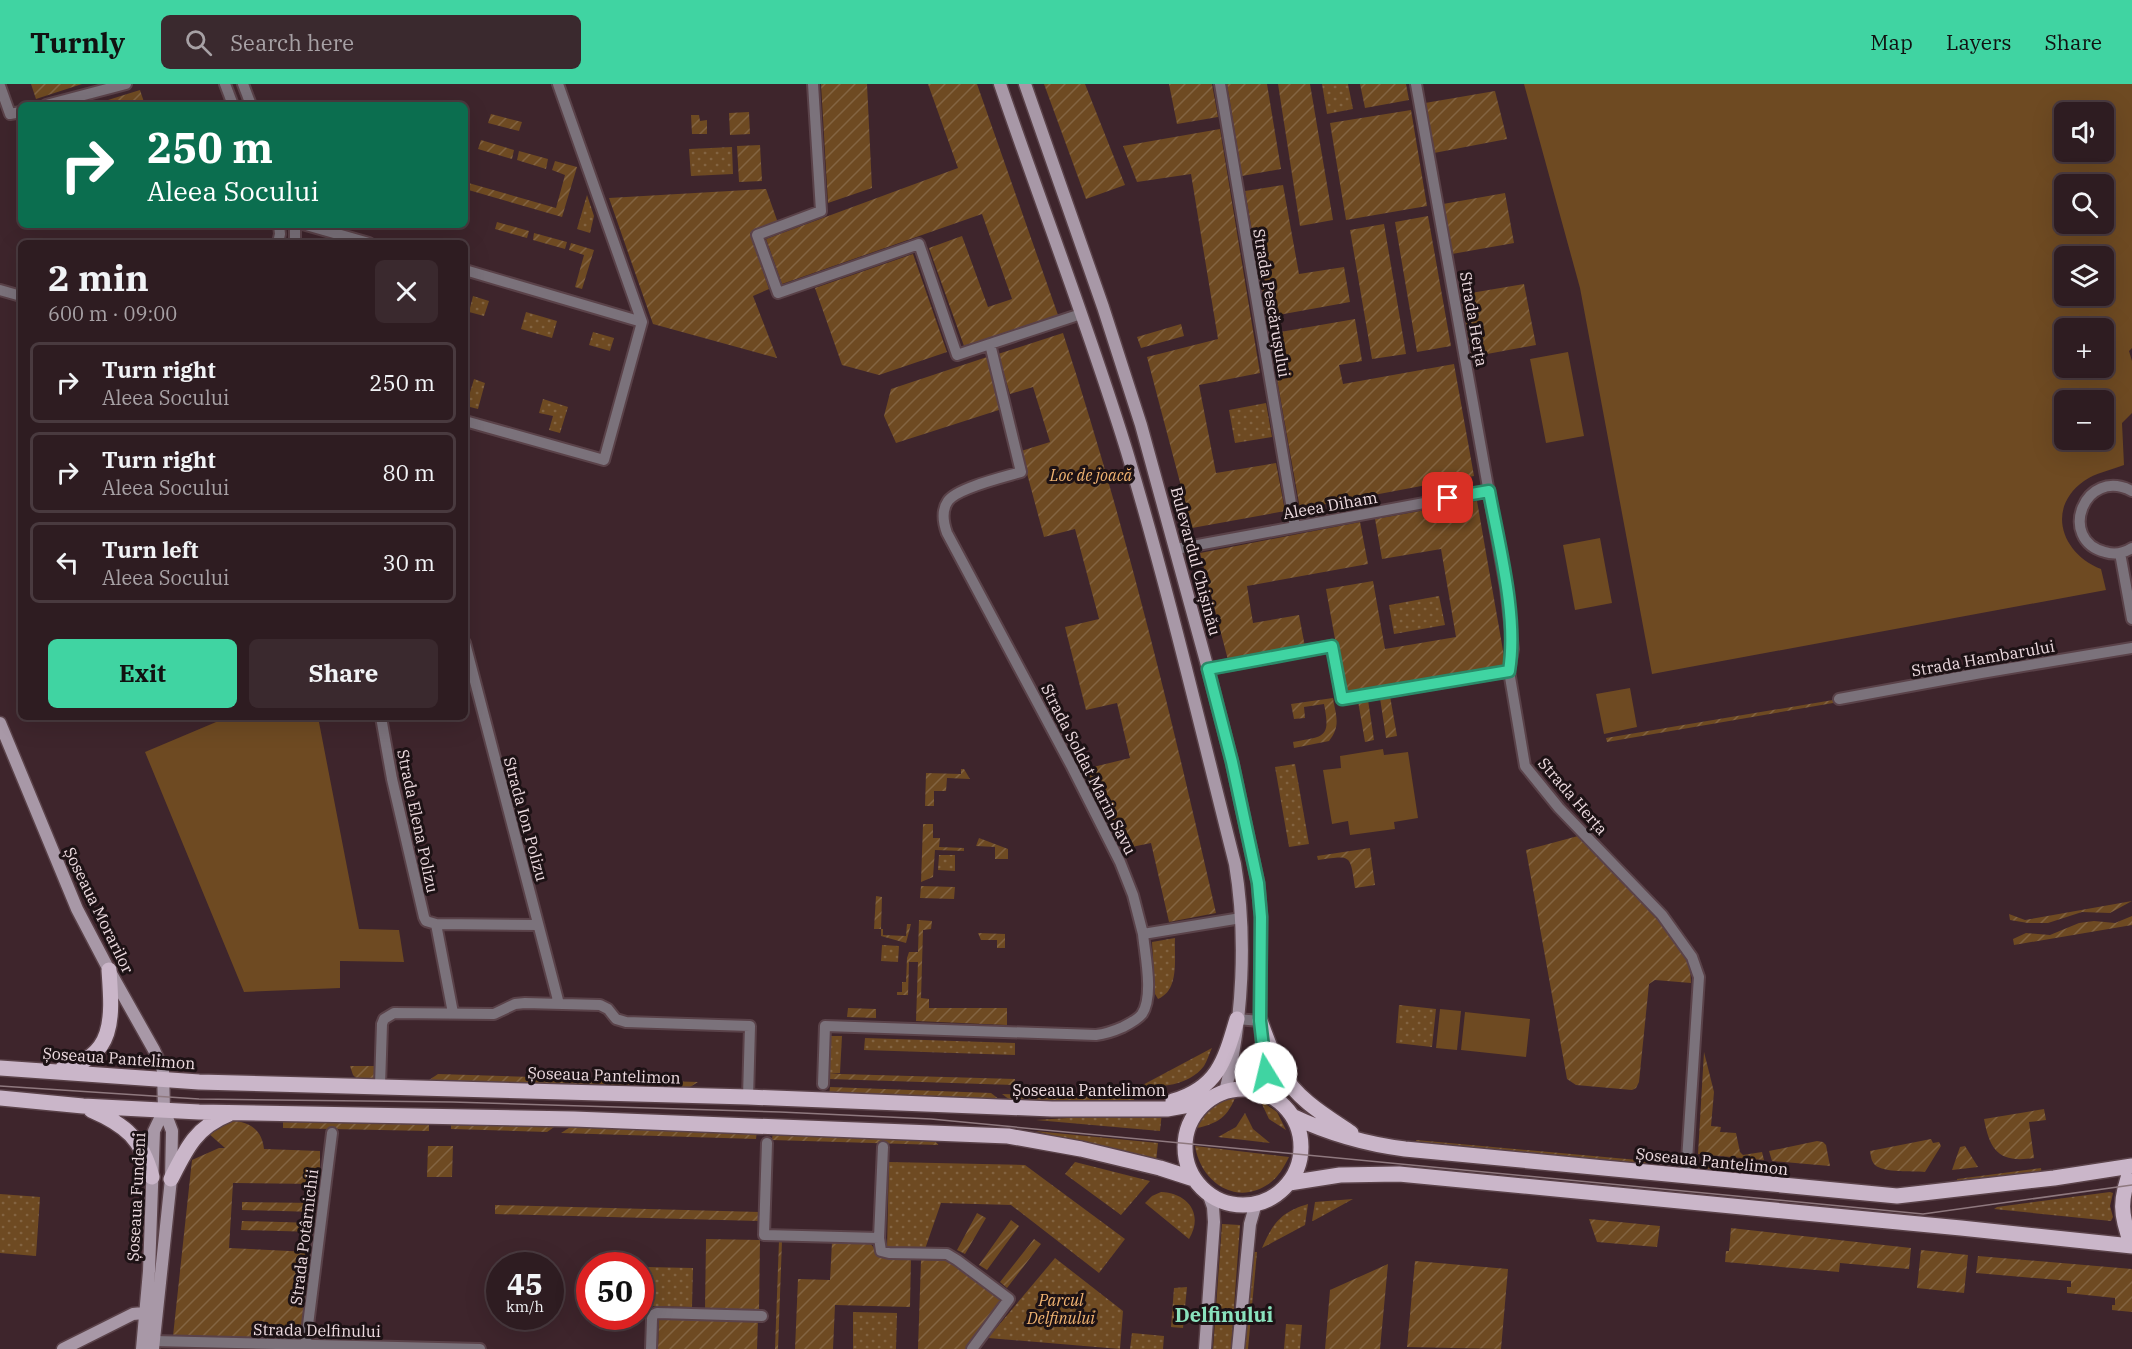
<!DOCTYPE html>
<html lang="en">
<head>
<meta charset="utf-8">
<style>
	body { margin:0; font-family:"IBM Plex Serif",serif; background:#3a292e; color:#f1f3f6; height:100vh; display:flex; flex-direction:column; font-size:22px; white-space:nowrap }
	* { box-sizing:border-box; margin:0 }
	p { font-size:20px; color:#a7a1a5 }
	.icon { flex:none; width:33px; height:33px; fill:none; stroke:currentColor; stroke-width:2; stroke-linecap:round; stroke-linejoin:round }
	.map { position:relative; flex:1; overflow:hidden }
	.panel { position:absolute; left:18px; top:156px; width:450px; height:480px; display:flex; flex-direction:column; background:#2e1c21; border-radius:9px; box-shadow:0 6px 24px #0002,0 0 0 2px #493a3f }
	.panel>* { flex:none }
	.guide { position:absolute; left:18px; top:18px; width:450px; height:126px; border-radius:9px; box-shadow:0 6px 24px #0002,0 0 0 2px #493a3f; background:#0b6e4f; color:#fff; overflow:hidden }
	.fabs { position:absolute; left:2054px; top:18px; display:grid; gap:12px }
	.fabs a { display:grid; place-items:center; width:60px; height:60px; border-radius:9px; background:#2e1c21; box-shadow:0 6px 24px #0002,0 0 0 2px #493a3f; font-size:30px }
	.speed { position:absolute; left:486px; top:1168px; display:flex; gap:12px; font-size:30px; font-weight:700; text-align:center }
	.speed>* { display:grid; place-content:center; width:78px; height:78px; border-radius:50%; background:#2e1c21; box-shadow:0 6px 24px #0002,0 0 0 2px #493a3f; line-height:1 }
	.speed small { font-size:15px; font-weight:400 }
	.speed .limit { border:9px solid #d22; background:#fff; color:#111 }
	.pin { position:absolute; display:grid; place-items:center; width:51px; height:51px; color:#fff; margin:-26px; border-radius:12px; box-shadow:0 3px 9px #0006 }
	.me { position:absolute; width:66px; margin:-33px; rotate:351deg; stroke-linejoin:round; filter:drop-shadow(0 0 4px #0008) }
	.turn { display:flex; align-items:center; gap:21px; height:126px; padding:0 30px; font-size:27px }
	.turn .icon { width:78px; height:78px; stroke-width:2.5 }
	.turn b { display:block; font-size:42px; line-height:51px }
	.round { display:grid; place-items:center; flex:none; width:63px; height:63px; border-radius:9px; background:#3a292e }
	.head { display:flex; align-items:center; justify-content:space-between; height:102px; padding:0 30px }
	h1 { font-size:36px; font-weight:700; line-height:45px }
	.button { display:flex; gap:12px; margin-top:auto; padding:12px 30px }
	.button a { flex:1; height:69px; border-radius:9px; background:#40d4a2; color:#111; font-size:24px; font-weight:700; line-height:69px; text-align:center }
	.button a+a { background:#3a292e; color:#f1f3f6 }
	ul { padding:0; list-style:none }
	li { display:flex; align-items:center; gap:18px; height:81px; margin:0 12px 9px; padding:0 18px; border:3px solid #493a3f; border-radius:9px }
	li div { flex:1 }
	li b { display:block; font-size:22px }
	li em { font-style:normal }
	header { display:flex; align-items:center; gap:36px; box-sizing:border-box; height:84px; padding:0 30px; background:#40d4a2; color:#111 }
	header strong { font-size:28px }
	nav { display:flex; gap:33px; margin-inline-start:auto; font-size:21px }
	.search { width:420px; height:54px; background:#3a292e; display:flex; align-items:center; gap:15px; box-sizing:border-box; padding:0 21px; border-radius:9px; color:#a7a1a5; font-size:22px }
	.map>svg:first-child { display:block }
</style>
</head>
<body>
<header>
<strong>Turnly</strong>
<div class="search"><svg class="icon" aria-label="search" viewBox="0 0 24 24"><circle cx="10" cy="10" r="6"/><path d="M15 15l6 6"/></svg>Search here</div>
<nav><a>Map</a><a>Layers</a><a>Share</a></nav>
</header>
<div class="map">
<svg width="2132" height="1265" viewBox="0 0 2132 1265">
	<defs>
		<pattern id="grass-dots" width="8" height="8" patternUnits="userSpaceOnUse" patternTransform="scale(1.5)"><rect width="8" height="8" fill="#6e4a22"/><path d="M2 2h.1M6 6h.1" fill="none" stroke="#836442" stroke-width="1.8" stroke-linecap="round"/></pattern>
		<pattern id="garden-furrows" width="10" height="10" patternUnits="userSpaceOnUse" patternTransform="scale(1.5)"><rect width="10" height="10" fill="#6e4a22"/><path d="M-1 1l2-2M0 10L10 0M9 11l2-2" fill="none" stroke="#836442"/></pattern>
	</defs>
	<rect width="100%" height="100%" fill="#3e252c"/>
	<path fill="url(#grass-dots)" d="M1322,0H1348L1353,25L1327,30Z
		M732,63L733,90L691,92L689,65Z
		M587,111L594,132L590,149L577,145Z
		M473,212L489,217L484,232L469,228Z
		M526,228L557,237L552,254L521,245Z
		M593,248L614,254L610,267L589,261Z
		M474,295L485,299L478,325L466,322Z
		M543,315L568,323L560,349L549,346L553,332L539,329Z
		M1266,319L1272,353L1235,359L1229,326Z
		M1439,512L1445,541L1394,550L1389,521Z
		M1295,680L1309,760L1289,763L1275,683Z
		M939,771H955V787L938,786Z
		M1175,854C1174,874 1180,906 1158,915L1155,910L1152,858Z
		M882,861L899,862L898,878L881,877Z
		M1399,921L1436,925L1432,963L1396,959Z
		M830,952H842L840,989H829Z
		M865,954L1015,959V971L864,966Z
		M1212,964C1209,970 1207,977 1204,982C1189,1002 1160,1003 1137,1004Z
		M1235,1014C1226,1036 1215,1040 1193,1045C1203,1027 1214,1017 1235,1014Z
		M1260,1016L1277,1028L1286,1046L1269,1035Z
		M1162,1028L1160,1047L1036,1036Z
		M1245,1029L1253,1045L1270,1059L1218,1053L1236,1043Z
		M1035,1047L1158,1059L1156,1078Z
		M1195,1062L1289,1073C1284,1083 1279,1092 1270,1099C1237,1123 1201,1099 1195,1062Z
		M889,1078L1025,1081L1125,1155L1099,1189L1011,1121L941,1119L925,1165L887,1164Z
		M1075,1078L1150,1097L1121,1131L1065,1090Z
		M1161,1108C1188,1109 1204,1130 1189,1155L1145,1119L1152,1112Z
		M2110,1108L2113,1109L2110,1122L2113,1133L2111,1137L1994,1125L1997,1123Z
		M0,1110L40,1113L36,1172L0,1169Z
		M1353,1115L1313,1137H1312L1315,1118Z
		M1308,1120L1305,1141L1262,1164C1273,1139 1281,1128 1308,1120Z
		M1222,1140L1240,1141L1231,1265H1213Z
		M1254,1168H1257L1248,1265H1245Z
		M1055,1174L1123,1227L1120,1265L988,1254Z
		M647,1183L693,1184L692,1223L646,1222Z
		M1187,1203L1183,1244L1171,1243L1174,1204Z
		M853,1228L897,1229L896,1265H853Z
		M1286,1240L1302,1241L1300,1265H1284Z
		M1132,1249L1164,1252L1163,1265H1130Z"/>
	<path fill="url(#garden-furrows)" d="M31,0H82L36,15Z
		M821,0H867L872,104L828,119Z
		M928,0H977L1058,231L964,262L929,164L962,152L988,223L1012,215L982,130L782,200L766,155L958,84Z
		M1044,0H1085L1125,101L1086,115Z
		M1169,0H1212L1218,33L1177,40Z
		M1227,0H1267L1281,85L1242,92Z
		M1278,0H1310L1333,136L1300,142Z
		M1360,0H1406L1409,16L1365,24Z
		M140,6L145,21H92Z
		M1495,7L1507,55L1434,69L1425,19Z
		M1411,26L1427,122L1346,136L1330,39Z
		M749,28L750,50L730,51L729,29Z
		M491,30L522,38L519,47L488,39Z
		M691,31H699L700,37L707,36V50H692Z
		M1220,45L1260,289L1199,301L1216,389L1276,379L1285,427L1192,444L1147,273L1218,255L1191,90L1137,98L1123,62Z
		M481,56L514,66L512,75L478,65Z
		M760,61L762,97L739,98L737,62Z
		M519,67L548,75L546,85L517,76Z
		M555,77L577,83L562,133L465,105V98L556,124L565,91L552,86Z
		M1283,101L1299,190L1344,183L1350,218L1267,233L1245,107Z
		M766,105L778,139L750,149L769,205L753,212L777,274L653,240L609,114Z
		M1505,109L1514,159L1452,170L1443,120Z
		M1428,132L1451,262L1417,268L1395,138Z
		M497,138L529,147L527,154L495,145Z
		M1384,140L1406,270L1372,275L1350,146Z
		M534,149L567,158L565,165L533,156Z
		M571,159L594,166L582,205L575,203L584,171L569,166Z
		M913,170L947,268L879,291L842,281L815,204Z
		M1524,200L1536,261L1471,273L1459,211Z
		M1355,235L1362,277L1339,281L1343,300L1454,280L1474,392L1300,425L1269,250Z
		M1181,240L1184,252L1141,264L1137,253Z
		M1063,249C1125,439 1172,634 1216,829L1169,838L1151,759L1122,765L1081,686L1130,674L1117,619L1086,626L1065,543L1099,535L1075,445L1044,453L1021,367L1050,358L1033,303L1010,310L998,270Z
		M990,272L1002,325L896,359L884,332L891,305Z
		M1477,417L1505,578L1501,584L1345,611L1326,505L1373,497L1385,565L1456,553L1441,465L1382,475L1375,435Z
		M1360,438L1368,480L1247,502L1253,539L1299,531L1305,563L1228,576L1200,469Z
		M1390,612L1397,652L1386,654L1380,614Z
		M1333,614C1336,632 1341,642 1329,657L1294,664L1293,658C1324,652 1331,655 1324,620L1304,623L1305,634L1294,635L1291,620Z
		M1368,616L1374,656L1365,658L1358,617Z
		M1833,616V619L1607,658L1606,654Z
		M961,685H964L970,695L947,694L946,707H934V722H925L926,689L961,690Z
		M923,740H933V754H940L939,763L964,764V767L935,766L933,793L921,798Z
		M1578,752L1675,854L1690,881L1691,899L1655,896L1649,900L1639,998L1636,1004L1632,1006L1576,1001L1567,995L1526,766Z
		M979,754L1008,765V775H995V763L976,762Z
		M1370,764L1375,801L1355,804C1350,770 1352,771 1318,776L1317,772Z
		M921,802L955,803L954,815L920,814Z
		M876,812L882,813L881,845H883V851L906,852L907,840H911L906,859L881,852V845H874Z
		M2132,817L2110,829L2082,828L2048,839H2028L2010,836L2009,830L2025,836Z
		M2132,832V841L2014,861L2013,855L2026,849L2050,851L2079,839L2094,837L2115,839Z
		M919,836L932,837L931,845L923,846L921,914L929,915V924H1007V941L916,937L918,878H909L908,911H897V908H902V898H906L907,874L909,868H918Z
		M978,849L1005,850V864H997V856H981Z
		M848,924L876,925V934L847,933Z
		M1704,968L1714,1008L1711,1042L1721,1043L1720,1048L1736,1049L1740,1068L1743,1071L1762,1068L1764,1076L1698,1070Z
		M350,982H378L377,999L359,997L353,991Z
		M829,989L841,990L1015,995L1014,1001L829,995Z
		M438,990L698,998L682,1008L423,1000Z
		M830,1003L991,1009L1004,1019L829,1012Z
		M1002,1010L1134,1014V1023L1014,1019Z
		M2044,1025L2046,1036L2029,1038L2034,1074C2000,1079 1990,1068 1984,1035Z
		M283,1032L429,1035V1047L283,1044Z
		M232,1036C251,1039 262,1046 264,1065L320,1067V1100L233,1099L229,1164L310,1168L301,1254L173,1252L192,1076L219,1064H225L208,1049L212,1044Z
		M451,1036L560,1039L547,1048L451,1045Z
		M575,1040L757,1046L756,1055L561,1049Z
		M773,1046L929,1052L939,1061L772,1056Z
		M1931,1055L1933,1059L1939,1058L1941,1062L1925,1088C1913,1087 1884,1089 1875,1081C1871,1077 1871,1072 1870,1067Z
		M1416,1056L1649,1077V1086L1415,1064Z
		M1817,1057L1823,1058L1826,1061L1830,1082L1772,1077L1769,1067Z
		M428,1062H453L452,1093H427Z
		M1965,1062L1978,1083L1952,1086L1960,1063Z
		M1692,1080L1781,1089L1780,1098L1691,1089Z
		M2041,1084L2042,1092L1958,1103L1957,1095Z
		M242,1118L316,1119V1128L242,1126Z
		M495,1121L760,1128L759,1137L495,1130Z
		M977,1129L986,1134L965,1170L957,1166Z
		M1589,1135L1660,1142L1657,1163L1597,1158Z
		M1011,1136L1019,1142L987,1186L979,1181Z
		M242,1137L316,1139V1148L241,1146Z
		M1731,1144L1911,1164L1909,1185L1840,1179L1839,1188L1725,1178L1726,1167H1729Z
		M706,1155L760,1156L759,1227L705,1226Z
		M1034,1155L1041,1160L1007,1204L1000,1198Z
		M779,1157H782L778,1265H775Z
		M832,1158L870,1159L881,1173L911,1174L910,1223L835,1221L833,1265H795L798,1195L830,1196Z
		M1921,1166L1968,1171L1964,1209L1917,1204Z
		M1978,1172L2132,1185V1228L2112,1226V1221H2115V1214L2067,1209V1203H2071V1197L1976,1189Z
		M921,1176L947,1177L953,1180L1002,1216L968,1261L967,1265H918Z
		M1415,1177L1508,1185L1501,1265L1407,1263Z
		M1388,1180L1380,1265H1325L1330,1206Z
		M659,1233L758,1235L757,1265H658Z"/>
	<path fill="#6e4a22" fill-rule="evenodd" d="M1524,0H2132V264L2129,267L2132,277V329L2122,339L2124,381C2111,386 2095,389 2084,397C2046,424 2061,469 2101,485L2106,506L1652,590L1580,204ZM2064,28H2103V68H2064ZM2064,100H2103V140H2064ZM2064,172H2103V212H2064ZM2064,244H2103V284H2064ZM2064,316H2103V356H2064Z
		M1568,268L1584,352L1546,359L1530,275Z
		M1600,454L1612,519L1575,526L1563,461Z
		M1630,604L1637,643L1604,650L1596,610Z
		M228,633H318L359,845L399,846L404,878L340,877V904L244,908L145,668Z
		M1383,665L1384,671L1408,668L1418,734L1394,738L1395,745L1350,751L1348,737L1332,740L1323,686L1341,684L1340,672Z
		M1440,925L1461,927L1457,966L1436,964Z
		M1465,928L1530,935L1526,973L1461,966Z"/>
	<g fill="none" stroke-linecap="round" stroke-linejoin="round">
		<defs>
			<path id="street" d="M225,0L233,21
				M243,0L251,21
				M813,0L821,127L757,151L778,209L919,160L957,271L1081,230
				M1220,0L1295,443
				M1416,0L1506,504L1513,565L1509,587L1525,682L1559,724L1662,831L1692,873L1699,893L1686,1092
				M0,2L10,30L21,28
				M46,21L126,0
				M306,141L369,159
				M278,159L280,150L279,141
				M295,159V141
				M465,186L642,238
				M0,206L21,212
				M990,260L1021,388C1004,393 957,404 948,417C941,427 943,438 947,449L1072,683L1120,778L1133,811L1143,850L1241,834
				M465,337L604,376L642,238L558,0
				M2132,407C2084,382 2057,456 2105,468C2114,471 2124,469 2132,464
				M1176,465L1489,407
				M2120,469L2132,535
				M465,559L559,920
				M1208,585L1332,562L1342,615L1509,587
				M1839,615L1981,589L2132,564
				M381,633L392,695L424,833L426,837L436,840L538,841
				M436,840L453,929
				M1237,935L1260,937
				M823,1000L825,942L1096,951C1105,950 1114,947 1123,943C1129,940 1138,935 1142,930C1154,912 1145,871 1143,850
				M380,1001L382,940L384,935L394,929L494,930L515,920L525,919L600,921L608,925L616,935L626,938L750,942L748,1013
				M767,1059L764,1151L879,1154
				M883,1063L879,1154L881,1167L889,1169L947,1170L957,1176L1009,1215L972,1265
				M154,1257L480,1265
				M305,1265L332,1049
				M651,1265L652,1235L653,1231L657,1229L762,1232"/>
			<path id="secondary" d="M1000,0C1042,123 1089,244 1127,368C1168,504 1200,642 1235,780C1247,851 1243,937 1225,1008
				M1025,0L1103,223L1141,341L1208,585L1232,678L1258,799L1261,833L1260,937L1264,978L1272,1013
				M0,639L77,825L109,886L154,966L163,986L164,1026L172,1047L171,1095L153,1265
				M63,1265L133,1230L153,1228
				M142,1265L149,1187L154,1047L164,1026
				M1205,1265L1214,1138L1213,1123L1208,1109
				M1238,1265L1250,1140L1256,1119"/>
			<path id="primary" d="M1260,937C1267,955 1273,973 1282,989C1298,1016 1326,1032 1351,1049
				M0,984L199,998L748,1013L1052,1025H1167L1206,1018
				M63,984C117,973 112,930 109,886
				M1185 1063a58 58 0 1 1 116 0a58 58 0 1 1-116 0Z
				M0,1014L83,1022L199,1028L574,1035L1008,1052L1081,1065L1160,1084L1194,1095
				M1173,1017C1218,1004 1225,976 1237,935
				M91,1026C126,1041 142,1055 152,1093
				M1292,1032C1328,1049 1365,1060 1405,1065L1897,1112L2054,1094L2132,1082
				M171,1095C186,1065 196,1043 229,1030
				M1289,1099L1340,1091L1399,1090L1961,1144L2132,1162C2120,1130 2119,1116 2132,1083"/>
		</defs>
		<use href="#street" stroke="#5a4249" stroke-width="14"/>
		<use href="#secondary" stroke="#5a4249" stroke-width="15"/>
		<use href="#primary" stroke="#5a4249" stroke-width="18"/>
		<use href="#street" stroke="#7b727b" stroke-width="10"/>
		<use href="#secondary" stroke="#a898a7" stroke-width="12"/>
		<use href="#primary" stroke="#cab6c9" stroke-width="15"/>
		<path stroke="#8f797f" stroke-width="1.5" d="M0,1002L199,1015L452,1018L780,1028L931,1035L1923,1130L2132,1101"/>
	</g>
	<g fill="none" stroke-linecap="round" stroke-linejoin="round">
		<defs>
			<path id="route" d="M1266,989L1260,937L1261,833L1258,799L1232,678L1208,585L1332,562L1342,615L1509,587C1518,532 1499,462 1489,407L1448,414"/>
		</defs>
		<use href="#route" stroke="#2a8a69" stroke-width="15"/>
		<use href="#route" stroke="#40d4a2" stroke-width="10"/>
	</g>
	<g text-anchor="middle" stroke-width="6" stroke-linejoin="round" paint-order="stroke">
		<g font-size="16" fill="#eddbe0" stroke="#1d1215">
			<text transform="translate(1272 219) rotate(80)" y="6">Strada Pescărușului</text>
			<text transform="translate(1474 235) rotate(80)" y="6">Strada Herța</text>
			<text transform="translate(1330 421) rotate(-10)" y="6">Aleea Diham</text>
			<text transform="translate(1196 477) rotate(75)" y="6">Bulevardul Chișinău</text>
			<text transform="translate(1983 574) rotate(-10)" y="6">Strada Hambarului</text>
			<text transform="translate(1089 685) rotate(63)" y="6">Strada Soldat Marin Savu</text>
			<text transform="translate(1573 712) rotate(49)" y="6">Strada Herța</text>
			<text transform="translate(526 735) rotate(75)" y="6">Strada Ion Polizu</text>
			<text transform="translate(418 737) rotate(78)" y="6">Strada Elena Polizu</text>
			<text transform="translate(99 826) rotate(64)" y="6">Șoseaua Morarilor</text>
			<text transform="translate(119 974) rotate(4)" y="6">Șoseaua Pantelimon</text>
			<text transform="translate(604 991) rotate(2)" y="6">Șoseaua Pantelimon</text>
			<text x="1089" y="1012">Șoseaua Pantelimon</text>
			<text transform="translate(1712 1077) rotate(6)" y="6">Șoseaua Pantelimon</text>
			<text transform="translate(136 1113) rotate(-87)" y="6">Șoseaua Fundeni</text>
			<text transform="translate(304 1153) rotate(-83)" y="6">Strada Potârnichii</text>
			<text transform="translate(317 1246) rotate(1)" y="6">Strada Delfinului</text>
		</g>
		<g font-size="16" font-style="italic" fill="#f1b371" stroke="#1d1215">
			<text x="1091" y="397">Loc de joacă</text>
			<text x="1061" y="1222">Parcul<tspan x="1061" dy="18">Delfinului</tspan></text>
		</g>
		<g font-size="20" font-weight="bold" fill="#8ae2bd" stroke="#1d1215">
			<text x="1224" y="1238">Delfinului</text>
		</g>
	</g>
</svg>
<div class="fabs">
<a><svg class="icon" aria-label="sound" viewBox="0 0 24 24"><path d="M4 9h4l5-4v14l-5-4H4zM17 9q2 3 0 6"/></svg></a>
<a><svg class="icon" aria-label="search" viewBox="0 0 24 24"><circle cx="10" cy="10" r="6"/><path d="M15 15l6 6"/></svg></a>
<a><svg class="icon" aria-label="layers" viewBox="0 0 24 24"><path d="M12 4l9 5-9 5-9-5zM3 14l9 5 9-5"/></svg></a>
<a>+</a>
<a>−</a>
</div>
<div class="speed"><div>45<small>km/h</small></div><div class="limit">50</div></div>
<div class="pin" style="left:1448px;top:414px;background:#d93025"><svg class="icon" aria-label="arrive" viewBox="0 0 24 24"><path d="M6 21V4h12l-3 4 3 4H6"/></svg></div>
<svg class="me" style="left:1266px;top:989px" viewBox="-20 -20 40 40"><circle r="19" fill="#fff"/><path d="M0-13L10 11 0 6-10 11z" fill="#40d4a2"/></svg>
<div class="guide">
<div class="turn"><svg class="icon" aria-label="right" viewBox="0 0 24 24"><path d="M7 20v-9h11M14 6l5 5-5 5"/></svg><div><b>250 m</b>Aleea Socului</div></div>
</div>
<section class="panel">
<div class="head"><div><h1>2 min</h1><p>600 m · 09:00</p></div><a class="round"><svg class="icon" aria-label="close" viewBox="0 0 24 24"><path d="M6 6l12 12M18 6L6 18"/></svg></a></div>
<ul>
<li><svg class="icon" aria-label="right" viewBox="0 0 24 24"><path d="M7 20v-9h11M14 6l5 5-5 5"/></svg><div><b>Turn right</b><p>Aleea Socului</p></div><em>250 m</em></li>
<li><svg class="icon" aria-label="right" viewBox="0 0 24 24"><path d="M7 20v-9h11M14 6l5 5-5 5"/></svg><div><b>Turn right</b><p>Aleea Socului</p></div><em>80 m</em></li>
<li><svg class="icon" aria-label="left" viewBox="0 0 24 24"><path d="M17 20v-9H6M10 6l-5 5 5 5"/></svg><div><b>Turn left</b><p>Aleea Socului</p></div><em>30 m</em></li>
</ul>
<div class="button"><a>Exit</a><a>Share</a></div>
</section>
</div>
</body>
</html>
